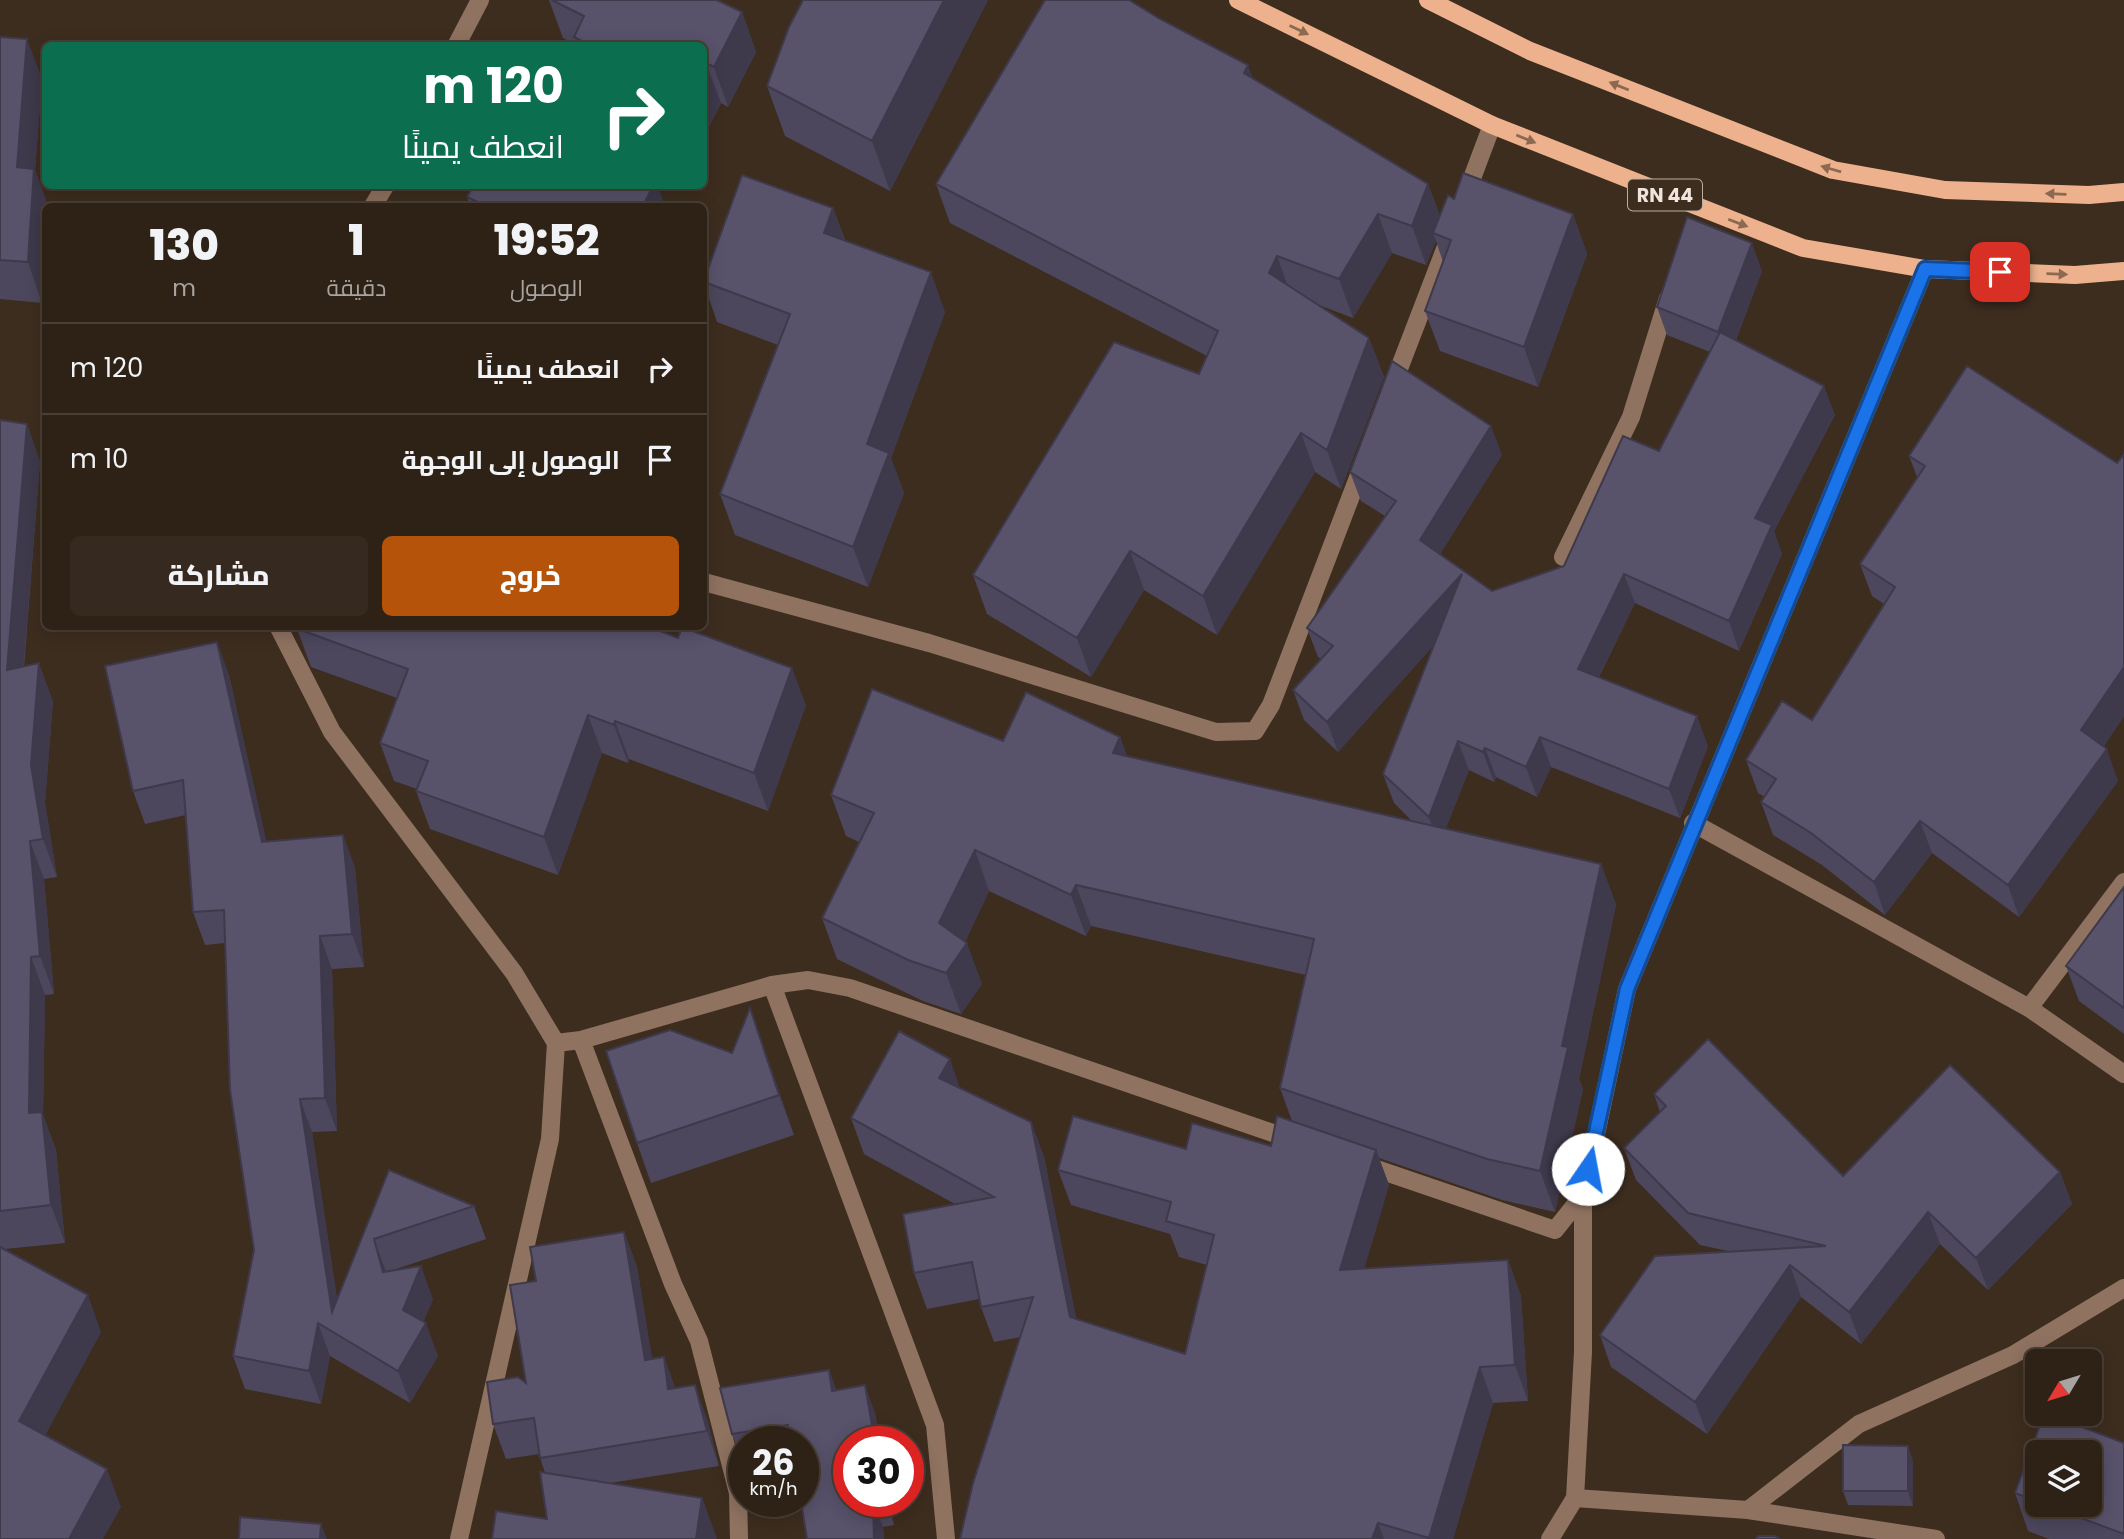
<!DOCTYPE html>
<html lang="ar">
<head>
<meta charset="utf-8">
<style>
	body { margin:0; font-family:Poppins,Cairo,sans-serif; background:#362a20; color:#f1f3f6; direction:rtl; height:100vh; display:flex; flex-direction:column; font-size:26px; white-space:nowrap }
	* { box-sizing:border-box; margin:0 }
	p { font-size:23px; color:#a7a4a1 }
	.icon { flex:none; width:38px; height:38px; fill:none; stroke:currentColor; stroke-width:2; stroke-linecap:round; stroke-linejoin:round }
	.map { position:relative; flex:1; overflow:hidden; direction:ltr }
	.drawer { position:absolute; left:42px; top:203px; width:665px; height:427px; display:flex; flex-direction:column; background:#2e2217; border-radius:10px; box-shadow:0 4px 18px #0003,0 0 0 2px #493f36; direction:rtl }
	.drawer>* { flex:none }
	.guide { position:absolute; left:42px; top:42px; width:665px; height:147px; border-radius:10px; box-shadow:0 4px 18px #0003,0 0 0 2px #493f36; direction:rtl; background:#0b6e4f; color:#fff; overflow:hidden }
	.needle { width:46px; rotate:232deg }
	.tools { position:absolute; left:2025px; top:1349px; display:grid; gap:14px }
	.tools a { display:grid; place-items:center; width:77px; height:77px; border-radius:10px; background:#2e2217; box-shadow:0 4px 18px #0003,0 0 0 2px #493f36; font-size:35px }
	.speed { position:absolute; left:728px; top:1426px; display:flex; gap:14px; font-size:35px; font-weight:700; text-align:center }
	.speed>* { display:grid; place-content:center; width:91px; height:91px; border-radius:50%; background:#2e2217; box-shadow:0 4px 18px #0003,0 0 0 2px #493f36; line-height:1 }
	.speed small { font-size:18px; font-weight:400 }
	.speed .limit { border:10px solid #d22; background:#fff; color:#111 }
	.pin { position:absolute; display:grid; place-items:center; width:60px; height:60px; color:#fff; margin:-30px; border-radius:14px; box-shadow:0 4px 10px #0006 }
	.me { position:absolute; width:77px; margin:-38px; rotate:12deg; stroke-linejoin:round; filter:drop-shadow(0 0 5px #0008) }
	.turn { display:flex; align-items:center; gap:24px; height:147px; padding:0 28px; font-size:32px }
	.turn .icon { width:91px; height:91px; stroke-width:2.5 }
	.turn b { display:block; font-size:49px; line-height:60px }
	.eta { display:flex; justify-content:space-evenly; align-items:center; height:119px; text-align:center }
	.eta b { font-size:42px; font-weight:800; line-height:49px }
	.primary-button { display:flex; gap:14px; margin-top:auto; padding:14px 28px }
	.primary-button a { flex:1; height:80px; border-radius:10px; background:#b45309; color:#fff; font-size:28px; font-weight:800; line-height:80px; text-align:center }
	.primary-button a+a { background:#362a20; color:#f1f3f6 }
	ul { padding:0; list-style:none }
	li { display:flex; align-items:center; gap:21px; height:91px; padding:0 28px; border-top:2px solid #493f36 }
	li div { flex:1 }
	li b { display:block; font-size:26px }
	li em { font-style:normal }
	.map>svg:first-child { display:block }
</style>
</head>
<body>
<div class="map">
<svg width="2124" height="1539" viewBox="0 0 2124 1539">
	<rect width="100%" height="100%" fill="#3d2d1f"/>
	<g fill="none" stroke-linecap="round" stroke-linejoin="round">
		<path stroke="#8f7260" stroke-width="18" d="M456,46L480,0
			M1465,197L1492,125
			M373,206L385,186
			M1392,387L1450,236
			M1563,557L1631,417L1668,298
			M704,582L929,643L1216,732L1255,731L1271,705L1364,462
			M278,626L332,732L514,973L556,1043L550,1139L459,1539
			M1693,823L2029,1008L2124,1074
			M772,985L935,1425L946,1539
			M2029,1008L2124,882
			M581,1040L673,1284L699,1341L738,1493L739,1539
			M556,1043L581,1040L772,985L808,980L850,988L1296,1141
			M1362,1164L1555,1230L1583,1195
			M1575,1498L1748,1510L1936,1539
			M1748,1510L1859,1424L2013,1355L2124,1288
			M1550,1539L1575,1498L1583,1352V1195L1627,989L1925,269"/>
		<path stroke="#edb28d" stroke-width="18" d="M1238,0L1492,125L1803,248L1925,269L2075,275L2124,271
			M1428,0L1530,51L1833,170L1945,190L2089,195L2124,192"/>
	</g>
	<path fill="#4c475c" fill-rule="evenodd" d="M549,0H717L742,12L756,52L728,107L721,103L705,135H704V46H577L563,38Z
		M988,0L890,191L785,136L767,86Z
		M0,37L42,79L35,170L48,206H46V257L42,303L0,299Z
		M1253,78L1428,184L1440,216L1454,199L1573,214L1587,254L1538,387L1440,351L1425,311L1443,262L1436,241L1426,265L1392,253L1353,318L1319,305L1369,338L1384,377L1341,489L1315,472L1217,635L1144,590L1091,677L987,614L973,575L1199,374L1207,356L950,223L936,184Z
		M467,197L665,206H470Z
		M833,208L845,240L945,312L891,458L904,493L868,587L735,535L720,494L778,345L717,322L704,284V280Z
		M1762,271L1736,340L1835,415L1774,531L1782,554L1739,651L1635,603L1599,677L1708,746L1680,818L1551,767L1537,797L1496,777L1494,782L1469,770L1446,828L1601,864L1616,905L1579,1079L1583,1089L1555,1212L1502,1200L1379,1158L1389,1185L1364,1269L1508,1260L1521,1296L1528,1401L1493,1403L1453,1539H960L1020,1337L994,1342L981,1307L979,1299L927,1309L914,1273L955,1204L864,1154L851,1118L960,1088L1031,1122L1044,1157L1076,1319L1185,1354L1207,1265L1179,1257L1170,1234L1071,1205L1058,1170L1186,1149L1271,1146L1292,1121L1280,1088L1306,975L1091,926L1086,936L989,891L965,942L982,984L961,1014L923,1001L837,959L822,918L859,842L846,836L831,795L1003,741L1120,737L1127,756L1412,821L1394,803L1383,774L1433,646L1338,752L1304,720L1293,690L1321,659L1318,657L1307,628L1385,516L1361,501L1350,472L1502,455L1440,554L1492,591L1564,566L1659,451L1710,352L1667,335L1657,307Z
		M1967,366L2124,716L2104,746L2118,781L2019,917L1932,853L1885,915L1822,865L1773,835L1761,802L1765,797L1758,793L1746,760L1812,720L1884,604L1872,596L1860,564L1917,477L1909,456Z
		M0,420L27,424L40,462L24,667L53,701L45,803L57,877L44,879L54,994L45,995L43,1115L56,1150L65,1243L5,1249L101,1332L45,1435L121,1507L0,1539Z
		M296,626L806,705L768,811L629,759L628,763L602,753L558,875L430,829L416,791L417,789L394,781L380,743L397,698L311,667Z
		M229,675L266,841L343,835L355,868L364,967L332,969L337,1131L312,1132L337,1299L389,1170L474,1206L486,1239L390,1271L433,1299L423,1322L438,1356L410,1403L330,1356L321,1404L245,1389L233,1356L254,1250L225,943L205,945L193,912L186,815L145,824L133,791Z
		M2124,887V1034L2079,1001L2066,966Z
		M750,1008L794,1135L651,1183L637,1143L732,1053Z
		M1654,1094L1843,1176L2060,1172L2072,1204L1988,1290L1940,1244L1861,1344L1801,1297L1707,1434L1611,1367L1600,1335L1728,1251L1700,1245L1636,1180L1624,1148L1660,1112Z
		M624,1232L637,1267L652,1359L664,1357L675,1388L707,1419L719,1466L610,1483L702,1498L716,1539H492L547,1519L545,1473L539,1454L506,1459L493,1424L526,1383L536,1281Z
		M829,1370L836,1390L875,1413L880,1442H849V1502H890L894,1525L883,1527L884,1539H807L803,1442H744V1462H742L732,1434Z
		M2044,1414H2048L2124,1443V1539H2049L2028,1531L2015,1493ZM2037,1452H2090V1505H2037Z
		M1913,1460V1506L1848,1505L1843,1491Z"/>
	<path fill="#3e394b" d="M944,0H988L890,191L872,141Z
		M742,12L756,52L728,107L714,67Z
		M27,39L42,79L35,170L48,206H46V257L42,303L28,262L17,167Z
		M706,63L721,103L705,135L704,132V68Z
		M1248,65L1262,104L1244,73Z
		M1428,184L1442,223L1433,233L1436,241L1426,265L1412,226Z
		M653,186H658L665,206H643Z
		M833,208L847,248L824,233Z
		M1378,214L1392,253L1353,318L1339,279Z
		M1573,214L1587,254L1538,387L1524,347Z
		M1752,243L1762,271L1728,360L1718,332Z
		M1277,256L1291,295L1269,273Z
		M931,272L945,312L891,458L904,493L868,587L853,547L867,444Z
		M1369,338L1384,377L1341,489L1327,450Z
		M1824,386L1835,415L1774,531L1782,554L1739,651L1729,621L1755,518Z
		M27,424L40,462L20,708L7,670Z
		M1491,426L1502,455L1430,569L1420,540Z
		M1301,433L1315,472L1217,635L1203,596Z
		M1130,551L1144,590L1091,677L1077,638Z
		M1462,574L1472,603L1338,752L1327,722Z
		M1624,574L1635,603L1588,698L1578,669Z
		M217,642L229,675L274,875L262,842Z
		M39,663L53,701L45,803L57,877L43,839L31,765Z
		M2124,667V716L2093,762L2081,730Z
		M792,668L806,705L768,811L754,773Z
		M588,715L602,753L558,875L544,837Z
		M1697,716L1708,746L1680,818L1669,789Z
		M615,721L629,759L628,763L614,725Z
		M1120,737L1135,778L1113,753Z
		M1540,737L1551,767L1537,797L1526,767Z
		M1458,741L1469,770L1439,846L1429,817Z
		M1485,748L1496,777L1494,782L1483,752Z
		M2107,749L2118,781L2019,917L2008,885Z
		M1920,821L1932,853L1885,915L1874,882Z
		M343,835L355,868L364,967L352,934Z
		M30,841L44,879L54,994L40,956Z
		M975,850L989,891L959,954L967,943L982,984L961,1014L946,973L939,923Z
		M1601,864L1616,905L1579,1079L1583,1089L1555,1212L1540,1171L1562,1046Z
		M1076,885L1091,926L1086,936L1071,895Z
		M320,936L332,969L337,1131L325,1098Z
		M31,957L45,995L43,1115L56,1150L65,1243L51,1205L29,1113Z
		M750,1008L764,1048L794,1135L779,1095Z
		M950,1059L962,1094L939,1078Z
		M300,1099L312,1132L343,1338L332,1312Z
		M1031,1122L1044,1157L1083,1352L1070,1317Z
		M1376,1150L1389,1185L1353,1306L1340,1270Z
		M2060,1172L2072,1204L1988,1290L1976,1258Z
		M1928,1212L1940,1244L1861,1344L1849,1312Z
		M624,1232L637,1267L658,1394L645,1360Z
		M374,1239L386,1272H383Z
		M1508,1260L1521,1296L1528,1401L1515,1365Z
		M1790,1265L1801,1297L1707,1434L1695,1402Z
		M421,1266L433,1299L416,1340L426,1323L438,1356L410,1403L398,1371L403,1310Z
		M88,1295L101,1332L33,1458L19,1421Z
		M318,1323L330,1356L321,1404L309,1371Z
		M664,1357L676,1392L668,1389Z
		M1480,1367L1493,1403L1453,1539H1430Z
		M829,1370L839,1398L832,1391Z
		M695,1385L707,1419L719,1466L707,1431Z
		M865,1385L875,1413L880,1442H875Z
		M1908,1446L1913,1460V1506L1908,1491Z
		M107,1469L121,1507L103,1539H69Z
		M702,1498L717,1538L716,1539H696Z
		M873,1502L883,1527L884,1539H874Z
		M886,1502H890L894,1525Z
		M1378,1523L1384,1539H1372Z
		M321,1524L327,1539H320Z"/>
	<path fill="#58526b" stroke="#3e394b" stroke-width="2" d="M552,0H717L742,12L714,67L706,63L704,68V46H591L574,37L584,16Z
		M803,0H944L872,141L767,86L789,27Z
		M1045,0H1129L1160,19L1248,65L1244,73L1428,184L1412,226L1378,214L1339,279L1277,256L1269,273L1369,338L1327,450L1301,433L1203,596L1130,551L1077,638L973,575L1114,342L1199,374L1218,331L936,184Z
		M0,37L27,39L17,167L34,169L28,262L0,260Z
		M1463,173L1573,214L1524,347L1425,311L1451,240L1433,233L1448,195L1454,199Z
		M742,175L833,208L824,233L931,272L867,444L889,453L853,547L720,494L790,314L704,282V280Z
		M473,186H653L643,206H486L467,197Z
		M1687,217L1752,243L1718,332L1657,307Z
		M1720,332L1824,386L1755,518L1772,525L1729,621L1624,574L1578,669L1697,716L1669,789L1540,737L1526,767L1485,748L1483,752L1458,741L1429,817L1383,774L1462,574L1327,722L1293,690L1333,646L1307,628L1396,501L1350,472L1392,361L1491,426L1420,540L1492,591L1564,566L1623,436L1659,451Z
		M1967,366L2117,463L2124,454V667L2081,730L2107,749L2008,885L1920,821L1874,882L1811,833L1761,802L1776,779L1746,760L1782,701L1812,720L1895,587L1860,564L1925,466L1909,456Z
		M0,420L27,424L7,670L39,663L31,765L43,839L30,841L40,956L31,957L29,1113L42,1112L51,1205L0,1211Z
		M297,626H647L678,638L682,627L792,668L754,773L615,721L614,725L588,715L544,837L416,791L428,761L380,743L408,669L298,629Z
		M217,642L262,842L343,835L352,934L320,936L325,1098L300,1099L332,1312L389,1170L474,1206L374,1239L383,1272L421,1266L403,1310L426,1323L398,1371L318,1323L309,1371L233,1356L254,1250L230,1090L224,910L193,912L183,780L133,791L105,666Z
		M872,689L1003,741L1026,692L1120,737L1113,753L1601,864L1562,1046L1568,1047L1540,1171L1487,1159L1280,1088L1314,939L1076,885L1071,895L975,850L939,923L967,943L946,973L908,960L822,918L874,813L831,795Z
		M2124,887V1008L2066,966Z
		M750,1008L779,1095L637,1143L606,1051L670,1030L732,1053Z
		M899,1031L950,1059L939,1078L1031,1122L1070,1317L1185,1354L1214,1235L1166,1221L1171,1202L1058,1170L1073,1116L1186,1149L1192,1123L1271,1146L1277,1116L1376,1150L1340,1270L1508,1260L1515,1365L1480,1367L1429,1538L1378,1523L1372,1539H960L973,1483L1033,1297L981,1307L972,1262L914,1273L903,1214L994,1197L851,1118Z
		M1708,1039L1843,1176L1950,1065L2060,1172L1976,1258L1928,1212L1849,1312L1790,1265L1695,1402L1600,1335L1655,1256L1826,1246L1688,1213L1624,1148L1666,1106L1654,1094Z
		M624,1232L645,1360L664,1357L668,1389L695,1385L707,1431L540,1458L534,1418L493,1424L487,1382L518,1377L526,1383L510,1285L536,1281L530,1247Z
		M0,1247L88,1295L19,1421L107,1469L69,1539H0Z
		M829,1370L832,1391L865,1385L875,1442H849V1502H873L874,1539H807L801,1502H803V1442H791L788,1425L732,1434L720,1388Z
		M2044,1414H2048L2124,1443V1534L2046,1505H2090V1452H2037V1501L2015,1493Z
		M1843,1445L1908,1446V1491H1843Z
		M540,1472L702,1498L696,1539H492L496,1511L547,1519Z
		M240,1517L321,1524L320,1539H239Z
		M1758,1536H1775L1780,1539H1756Z"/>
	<defs><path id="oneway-solid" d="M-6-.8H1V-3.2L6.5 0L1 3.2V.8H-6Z" transform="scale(1.75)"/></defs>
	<g fill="#8c6950">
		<use href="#oneway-solid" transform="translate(1299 30) rotate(26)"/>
		<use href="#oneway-solid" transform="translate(1619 86) rotate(-158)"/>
		<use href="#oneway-solid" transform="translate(1526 139) rotate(22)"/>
		<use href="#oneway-solid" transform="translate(1831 169) rotate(-164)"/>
		<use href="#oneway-solid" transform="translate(2056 194) rotate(-178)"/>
		<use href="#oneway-solid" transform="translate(1738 223) rotate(21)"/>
		<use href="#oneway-solid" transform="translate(2057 274) rotate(2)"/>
	</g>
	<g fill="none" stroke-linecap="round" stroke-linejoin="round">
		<defs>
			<path id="route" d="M1588,1169L1627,989L1925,269L2000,272"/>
		</defs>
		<use href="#route" stroke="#114b97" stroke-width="18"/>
		<use href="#route" stroke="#1a73e8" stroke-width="12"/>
	</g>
	<g text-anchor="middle" stroke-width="5" stroke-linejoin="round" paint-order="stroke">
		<rect fill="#3d2d1f" stroke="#baaea3" stroke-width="2" x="1628" y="179.5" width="74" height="31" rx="5"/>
		<g font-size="19" font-weight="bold" fill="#f0e5dc">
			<text x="1665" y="202">RN 44</text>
		</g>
	</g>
</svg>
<div class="tools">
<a><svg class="needle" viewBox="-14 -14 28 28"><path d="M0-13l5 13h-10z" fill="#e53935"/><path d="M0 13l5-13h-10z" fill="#a7a4a1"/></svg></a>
<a><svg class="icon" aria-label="layers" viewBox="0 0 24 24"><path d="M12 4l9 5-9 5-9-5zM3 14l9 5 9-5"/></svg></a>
</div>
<div class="speed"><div>26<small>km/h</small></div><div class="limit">30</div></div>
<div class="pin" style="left:2000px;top:272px;background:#d93025"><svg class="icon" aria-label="arrive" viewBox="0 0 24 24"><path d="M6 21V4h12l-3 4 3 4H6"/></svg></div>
<svg class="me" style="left:1588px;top:1169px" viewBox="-20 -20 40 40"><circle r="19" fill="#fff"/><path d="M0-13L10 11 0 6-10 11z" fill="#1a73e8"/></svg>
<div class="guide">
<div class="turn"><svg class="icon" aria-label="right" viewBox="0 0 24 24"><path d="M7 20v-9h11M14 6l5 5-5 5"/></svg><div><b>120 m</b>انعطف يمينًا</div></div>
</div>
<section class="drawer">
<div class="eta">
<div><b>19:52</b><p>الوصول</p></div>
<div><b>1</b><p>دقيقة</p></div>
<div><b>130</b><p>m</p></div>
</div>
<ul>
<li><svg class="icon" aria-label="right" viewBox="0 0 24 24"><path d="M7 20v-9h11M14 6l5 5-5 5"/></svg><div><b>انعطف يمينًا</b></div><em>120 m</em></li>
<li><svg class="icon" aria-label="arrive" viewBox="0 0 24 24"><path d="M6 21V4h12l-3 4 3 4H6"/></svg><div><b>الوصول إلى الوجهة</b></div><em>10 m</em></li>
</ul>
<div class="primary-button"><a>خروج</a><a>مشاركة</a></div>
</section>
</div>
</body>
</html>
